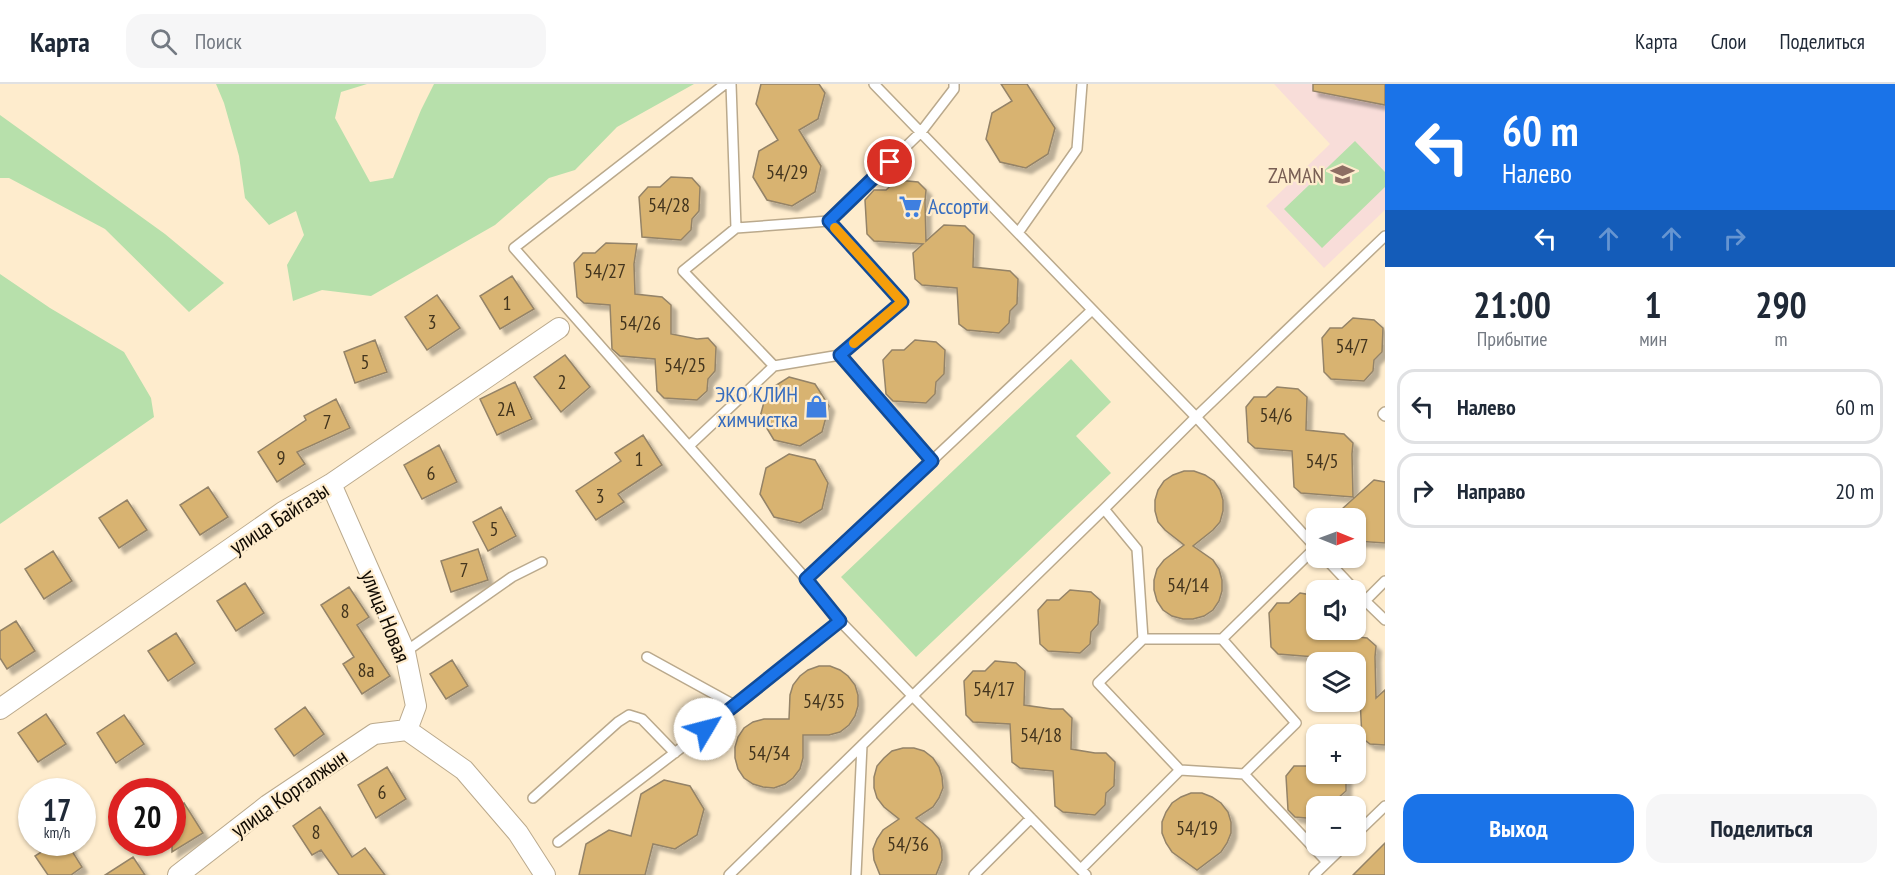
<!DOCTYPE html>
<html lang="ru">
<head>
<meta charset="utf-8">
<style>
	body { margin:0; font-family:"PT Sans Narrow",sans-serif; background:#f6f6f7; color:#1f2937; height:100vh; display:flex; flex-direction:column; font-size:22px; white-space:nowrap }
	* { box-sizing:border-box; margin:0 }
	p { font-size:20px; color:#747a83 }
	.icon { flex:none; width:33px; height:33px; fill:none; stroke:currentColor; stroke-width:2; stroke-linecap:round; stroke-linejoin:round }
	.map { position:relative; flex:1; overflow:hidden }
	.sheet { display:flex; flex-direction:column; background:#fff; width:510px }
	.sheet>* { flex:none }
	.hud { background:#1a73e8; color:#fff; overflow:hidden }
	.needle { width:39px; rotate:91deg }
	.tools { position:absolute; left:1306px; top:424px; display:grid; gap:12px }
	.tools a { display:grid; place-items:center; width:60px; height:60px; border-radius:12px; background:#fff; box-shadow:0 2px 4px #0004; font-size:30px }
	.speed { position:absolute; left:18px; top:694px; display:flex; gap:12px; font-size:30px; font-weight:700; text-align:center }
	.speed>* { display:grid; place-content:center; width:78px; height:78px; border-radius:50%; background:#fff; box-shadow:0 2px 4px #0004; line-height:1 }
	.speed small { font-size:15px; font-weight:400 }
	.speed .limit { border:9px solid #d22; background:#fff; color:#111 }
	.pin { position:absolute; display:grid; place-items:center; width:51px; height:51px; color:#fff; margin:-26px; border:3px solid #fff; border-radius:50%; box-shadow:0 2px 6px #0007 }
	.me { position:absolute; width:66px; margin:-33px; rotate:53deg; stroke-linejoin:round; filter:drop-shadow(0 0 4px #0008) }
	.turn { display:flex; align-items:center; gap:21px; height:126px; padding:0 18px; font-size:27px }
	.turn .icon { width:78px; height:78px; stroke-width:2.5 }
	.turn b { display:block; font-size:42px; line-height:51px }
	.lanes { display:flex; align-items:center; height:57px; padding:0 18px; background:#0003; justify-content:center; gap:30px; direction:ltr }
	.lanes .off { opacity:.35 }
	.eta { display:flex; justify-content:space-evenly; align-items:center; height:102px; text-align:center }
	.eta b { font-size:36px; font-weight:600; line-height:42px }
	.button { display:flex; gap:12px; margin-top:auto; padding:12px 18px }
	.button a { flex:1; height:69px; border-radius:18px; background:#1a73e8; color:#fff; font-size:24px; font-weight:600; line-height:69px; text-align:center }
	.button a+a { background:#f6f6f7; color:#1f2937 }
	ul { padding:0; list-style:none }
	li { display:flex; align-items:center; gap:18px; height:75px; margin:0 12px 9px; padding:0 6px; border:3px solid #e0e1e3; border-radius:18px }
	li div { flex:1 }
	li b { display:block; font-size:22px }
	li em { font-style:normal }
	header { display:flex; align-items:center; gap:36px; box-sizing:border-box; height:84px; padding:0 30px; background:#fff; border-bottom:2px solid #e0e1e3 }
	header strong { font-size:28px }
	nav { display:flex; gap:33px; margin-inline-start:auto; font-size:21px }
	.search { width:420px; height:54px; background:#f6f6f7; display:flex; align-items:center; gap:15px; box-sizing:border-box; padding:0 21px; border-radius:18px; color:#747a83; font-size:22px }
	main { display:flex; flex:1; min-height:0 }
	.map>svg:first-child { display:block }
</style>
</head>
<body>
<header>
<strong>Карта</strong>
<div class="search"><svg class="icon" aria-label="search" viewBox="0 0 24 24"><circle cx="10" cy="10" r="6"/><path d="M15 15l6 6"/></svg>Поиск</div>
<nav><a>Карта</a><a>Слои</a><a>Поделиться</a></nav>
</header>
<main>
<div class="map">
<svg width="1385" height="791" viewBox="0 0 1385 791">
	<defs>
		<filter id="shadow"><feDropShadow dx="5.5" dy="5.5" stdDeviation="1.5" flood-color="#0004"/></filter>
	</defs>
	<rect width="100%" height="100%" fill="#feeccd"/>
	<path fill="#f8ddd9" d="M1274,0H1385V126L1324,184L1266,122L1330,60Z"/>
	<path fill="#b7e0ab" d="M216,0H367L341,8L335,34L370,98L393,94L421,26L434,0H694L617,43L575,86L549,94L495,141L371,212L322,206L293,217L287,181L304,151L296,127L269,141L245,114L239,72L224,19Z
		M0,31L165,150L224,199L189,228L105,145L9,94H0Z
		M1355,57L1385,88V103L1322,164L1284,125Z
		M0,190L50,224L124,268L151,314L154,333L0,440Z
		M1071,275L1111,318L1076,352L1111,389L916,573L841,493Z"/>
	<path fill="#d8b371" stroke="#948367" stroke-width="1.5" filter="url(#shadow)" d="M761,0H819L825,9L818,35L799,46L821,82L815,108L792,122L767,116L753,93L759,67L778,56L756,20Z
		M1001,0H1027L1055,44L1048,70L1026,84L1000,78L986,55L992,29L1012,17Z
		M1313,0H1385V21L1313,7Z
		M671,93L692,94L700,103L699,127L692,135L691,146L681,156L642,153L639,113L648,103H660Z
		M897,96L918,98L926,106L925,118L926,157L944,141L965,142L974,151L973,183L1010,187L1018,195L1017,220L1010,227L1009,239L999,249L967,246L959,240L957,204L922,201L915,195L913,169L923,160L874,157L867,150L865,116L874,106H886Z
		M606,159L637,160L634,180L635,210L662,213L671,221V250L697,255L708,254L716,263L715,287L708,295L707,307L697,316L664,314L657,307L655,275L620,272L612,265L610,221L584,219L577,213L574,179L583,169H595Z
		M512,192L534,225L500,245L480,212Z
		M437,211L460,244L427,266L405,233Z
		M1353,234L1374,236L1383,244L1382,268L1374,276L1373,287L1364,297L1331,295L1324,288L1322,254L1330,244H1342Z
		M375,256L387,288L355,299L344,268Z
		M915,256L936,258L945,266L944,290L936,298L935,310L926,319L893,317L886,310L883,276L892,266H904Z
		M565,271L590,303L561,328L534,293Z
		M789,293L815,300L829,322L822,348L800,362L774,356L760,333L767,307Z
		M515,298L532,335L497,351L480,315Z
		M1277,303L1298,305L1307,313L1306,346L1344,350L1353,359L1352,370L1353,413L1301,409L1294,403L1292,367L1255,364L1248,358L1246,323L1254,313H1266Z
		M336,315L350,344L297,368L305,380L277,398L258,368L306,336L304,332Z
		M643,351L662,381L618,410L624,418L596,436L576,407L621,377L615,369Z
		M439,361L457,398L422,415L404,381Z
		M789,370L815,376L828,399L822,425L800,439L774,433L760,410L766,384Z
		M1184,387H1194L1205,391L1214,397L1220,406L1223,416V427L1220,438L1213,446L1193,462L1213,476L1219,485L1222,496V507L1219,517L1213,526L1204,532L1193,535H1183L1172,532L1163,526L1157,517L1154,506V496L1157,485L1164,476L1184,461L1165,446L1158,438L1155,427V416L1158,406L1164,397L1173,391Z
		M1374,396L1385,398V459L1356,457V435H1343L1342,425Z
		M208,403L228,433L200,451L180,421Z
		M127,416L147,446L119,464L99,434Z
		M501,423L516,452L488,467L473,438Z
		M478,465L488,496L451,508L441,477Z
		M53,467L72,497L44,515L25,485Z
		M245,499L264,529L236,547L217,517Z
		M349,503L369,533L357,541L390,592L362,610L343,580L354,573L321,521Z
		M1070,506L1091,508L1100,516L1098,540L1091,548L1090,560L1080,569L1048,567L1040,560L1038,526L1047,516H1059Z
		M1300,509L1317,512V548L1367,554L1376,562L1375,573L1376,614L1385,606V661L1370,660L1362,654L1360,615H1356V579H1316L1315,573L1278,570L1271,563L1269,529L1277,519H1289Z
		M16,537L35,567L7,585L0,574V547Z
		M176,549L195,579L168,597L148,567Z
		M452,576L468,602L446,615L430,590Z
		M995,577L1016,579L1025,587L1024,621L1052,625H1063L1072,634L1071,665L1095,669H1106L1115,678L1114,702L1106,709L1105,721L1095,731L1063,728L1055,722L1053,687L1020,684L1012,678L1010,640L973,638L966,631L964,597L973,587H985Z
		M819,582H830L840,586L848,592L855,601L858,611V622L855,632L849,641L840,648L829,651H803V674L800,685L793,694L785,700L774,704L763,703L753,700L744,694L738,685L735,674V663L738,653L744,644L753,638L764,635H789L790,611L793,601L800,592L808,586Z
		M305,623L324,650L294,672L275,645Z
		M46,630L66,660L38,678L18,649Z
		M124,631L144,660L116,679L97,649Z
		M903,664H914L924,667L933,674L939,683L942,693L943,704L939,714L933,723L916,734L932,747L939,755L942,766V776L936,791H880L874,776L873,765L877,755L883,746L899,735L884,723L877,714L874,704V693L877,682L884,674L892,667Z
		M1317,673V690H1346V707L1338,714V723H1317V735L1295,733L1288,726L1286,692L1294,682H1307Z
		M387,683L406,715L376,734L358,701Z
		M664,696L690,702L704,725L697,751L675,765L653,760L645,791H579L586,760L609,746L631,752L641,710Z
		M1191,709H1202L1212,713L1221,719L1228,728L1231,738V749L1227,759L1221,768L1197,786L1172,768L1166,759L1162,749V738L1166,728L1172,719L1181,713Z
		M184,719L203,749L172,768V726Z
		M320,723L352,773L365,764L385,791H339L321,766L312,771L293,742Z
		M55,759H67L82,783L71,791H48L35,772Z
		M1385,759V791H1353Z
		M133,773L145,791H105Z"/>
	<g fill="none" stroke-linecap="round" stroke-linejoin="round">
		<defs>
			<path id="service" d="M725,0L514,164L806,495L840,537L1086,791
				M731,0L736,144
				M874,0L1196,333L1385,152
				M829,137L736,144L683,187L774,282L840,271L901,218L829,137L921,48L954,5V0
				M1018,149L1077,65L1082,0
				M840,271L932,377
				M1385,328L1383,330L1385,332
				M689,362L774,282
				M1104,425L1137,465L1143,555
				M1325,474L1356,507
				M806,495L1092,226
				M1356,508L1385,536
				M1365,517L1385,497
				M1222,555H1143L1098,599L1180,686L1244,690L1296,639L1222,555L1316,463
				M405,568L512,493L542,478
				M647,573L736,622
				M1244,690L1327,778
				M533,714L618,638L629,631L642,635L675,669
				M1356,750L1385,722
				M558,758L736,622L840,537
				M1081,785L1180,686
				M729,791L1104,425L1196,333L1317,465
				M856,791L862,661
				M974,791L1031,734
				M1314,791L1344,762"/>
			<path id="minor" d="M331,400L405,568L416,622L407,646L464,686L518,749L545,791
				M0,625L283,428L331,400L559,244
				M178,791L268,721L374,650L407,646"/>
		</defs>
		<use href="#service" stroke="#baa98c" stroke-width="12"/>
		<use href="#minor" stroke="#baa98c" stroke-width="22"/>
		<use href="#service" stroke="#fff" stroke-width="9"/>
		<use href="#minor" stroke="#fff" stroke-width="20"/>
	</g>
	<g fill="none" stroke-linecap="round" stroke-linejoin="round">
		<defs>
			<path id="route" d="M705,645L840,537L806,495L932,377L840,271L902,218L829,137L890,78"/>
		</defs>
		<use href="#route" stroke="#114b97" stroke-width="15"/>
		<use href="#route" stroke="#1a73e8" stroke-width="10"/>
		<path stroke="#f59e0b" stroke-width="10" d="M835,144L902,218L854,259"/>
	</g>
	<defs>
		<symbol id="school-bare" viewBox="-9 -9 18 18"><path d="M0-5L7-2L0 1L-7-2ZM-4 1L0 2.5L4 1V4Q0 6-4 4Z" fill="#8d6e63" stroke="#feeccd" stroke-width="2.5" paint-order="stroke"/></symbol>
		<symbol id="supermarket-bare" viewBox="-9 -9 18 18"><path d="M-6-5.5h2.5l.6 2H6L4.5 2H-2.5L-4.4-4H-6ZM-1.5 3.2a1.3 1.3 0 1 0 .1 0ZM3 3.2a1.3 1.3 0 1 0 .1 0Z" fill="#3f7fe0" stroke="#feeccd" stroke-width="2.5" paint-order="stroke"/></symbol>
		<symbol id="shop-bare" viewBox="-9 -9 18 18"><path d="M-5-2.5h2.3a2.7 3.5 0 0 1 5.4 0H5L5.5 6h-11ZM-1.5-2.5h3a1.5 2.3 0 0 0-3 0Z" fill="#3f7fe0" stroke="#feeccd" stroke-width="2.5" paint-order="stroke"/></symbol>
	</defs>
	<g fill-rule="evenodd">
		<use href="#school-bare" x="1326" y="74" width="33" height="33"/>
		<use href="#supermarket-bare" x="894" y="106" width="33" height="33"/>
		<use href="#shop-bare" x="800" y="306" width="33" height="33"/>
	</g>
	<g text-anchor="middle" stroke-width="4.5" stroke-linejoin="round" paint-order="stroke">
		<g font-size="20" fill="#43351e">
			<text x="787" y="95">54/29</text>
			<text x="669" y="128">54/28</text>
			<text x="605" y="194">54/27</text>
			<text x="507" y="226">1</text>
			<text x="432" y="245">3</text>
			<text x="640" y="246">54/26</text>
			<text x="1352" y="269">54/7</text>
			<text x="365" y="285">5</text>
			<text x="685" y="288">54/25</text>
			<text x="562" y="305">2</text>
			<text x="506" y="332">2А</text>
			<text x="1276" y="338">54/6</text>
			<text x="327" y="345">7</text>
			<text x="281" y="381">9</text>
			<text x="639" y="382">1</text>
			<text x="1322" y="384">54/5</text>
			<text x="431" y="396">6</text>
			<text x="600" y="419">3</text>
			<text x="494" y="452">5</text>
			<text x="464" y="493">7</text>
			<text x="1188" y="508">54/14</text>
			<text x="345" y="534">8</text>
			<text x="366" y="593">8а</text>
			<text x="994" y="612">54/17</text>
			<text x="824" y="624">54/35</text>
			<text x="1041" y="658">54/18</text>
			<text x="769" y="676">54/34</text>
			<text x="382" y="715">6</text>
			<text x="1197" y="751">54/19</text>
			<text x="316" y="755">8</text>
			<text x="908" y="767">54/36</text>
		</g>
		<g font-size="22" fill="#785e54" stroke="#feeccd" text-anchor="end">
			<text x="1324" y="99">ZAMAN</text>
		</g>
		<g font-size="22" fill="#366cbe" stroke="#feeccd" text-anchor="start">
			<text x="928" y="130">Ассорти</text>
			<text x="798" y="318" text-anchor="end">ЭКО КЛИН<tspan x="798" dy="25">химчистка</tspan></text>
		</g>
		<g font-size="22" fill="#110b03" stroke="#feeccd">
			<text transform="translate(279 434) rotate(-33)" y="8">улица Байгазы</text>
			<text transform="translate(386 532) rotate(68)" y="8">улица Новая</text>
			<text transform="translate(289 709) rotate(-35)" y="8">улица Коргалжын</text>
		</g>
	</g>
</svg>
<div class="tools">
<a><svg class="needle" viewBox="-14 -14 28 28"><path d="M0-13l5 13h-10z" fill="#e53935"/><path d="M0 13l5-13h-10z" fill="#747a83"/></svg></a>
<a><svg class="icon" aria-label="sound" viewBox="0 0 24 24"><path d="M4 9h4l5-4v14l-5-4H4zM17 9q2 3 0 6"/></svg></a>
<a><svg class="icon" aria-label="layers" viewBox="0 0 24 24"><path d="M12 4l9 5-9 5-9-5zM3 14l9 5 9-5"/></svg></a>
<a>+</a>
<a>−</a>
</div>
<div class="speed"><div>17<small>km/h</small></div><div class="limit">20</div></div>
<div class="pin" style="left:890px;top:78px;background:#d93025"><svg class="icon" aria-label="arrive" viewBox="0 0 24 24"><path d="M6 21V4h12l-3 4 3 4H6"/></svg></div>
<svg class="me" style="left:705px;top:645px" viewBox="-20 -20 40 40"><circle r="19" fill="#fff"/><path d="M0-13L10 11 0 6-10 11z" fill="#1a73e8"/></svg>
</div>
<section class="sheet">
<div class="hud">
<div class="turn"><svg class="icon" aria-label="left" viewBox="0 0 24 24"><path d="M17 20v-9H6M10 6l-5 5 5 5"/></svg><div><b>60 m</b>Налево</div></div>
<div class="lanes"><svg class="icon" aria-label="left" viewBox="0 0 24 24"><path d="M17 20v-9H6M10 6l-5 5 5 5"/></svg><svg class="icon off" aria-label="ahead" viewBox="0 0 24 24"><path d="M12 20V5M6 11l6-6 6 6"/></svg><svg class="icon off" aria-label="ahead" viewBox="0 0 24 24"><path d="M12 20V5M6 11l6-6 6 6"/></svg><svg class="icon off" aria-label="right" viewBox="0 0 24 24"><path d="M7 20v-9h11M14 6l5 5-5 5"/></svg></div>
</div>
<div class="eta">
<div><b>21:00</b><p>Прибытие</p></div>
<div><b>1</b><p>мин</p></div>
<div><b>290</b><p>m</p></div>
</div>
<ul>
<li><svg class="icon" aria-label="left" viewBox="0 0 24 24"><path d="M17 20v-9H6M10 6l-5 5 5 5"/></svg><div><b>Налево</b></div><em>60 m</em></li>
<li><svg class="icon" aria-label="right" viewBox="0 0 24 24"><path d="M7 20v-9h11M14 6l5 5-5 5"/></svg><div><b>Направо</b></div><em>20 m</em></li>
</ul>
<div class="button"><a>Выход</a><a>Поделиться</a></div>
</section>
</main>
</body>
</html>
